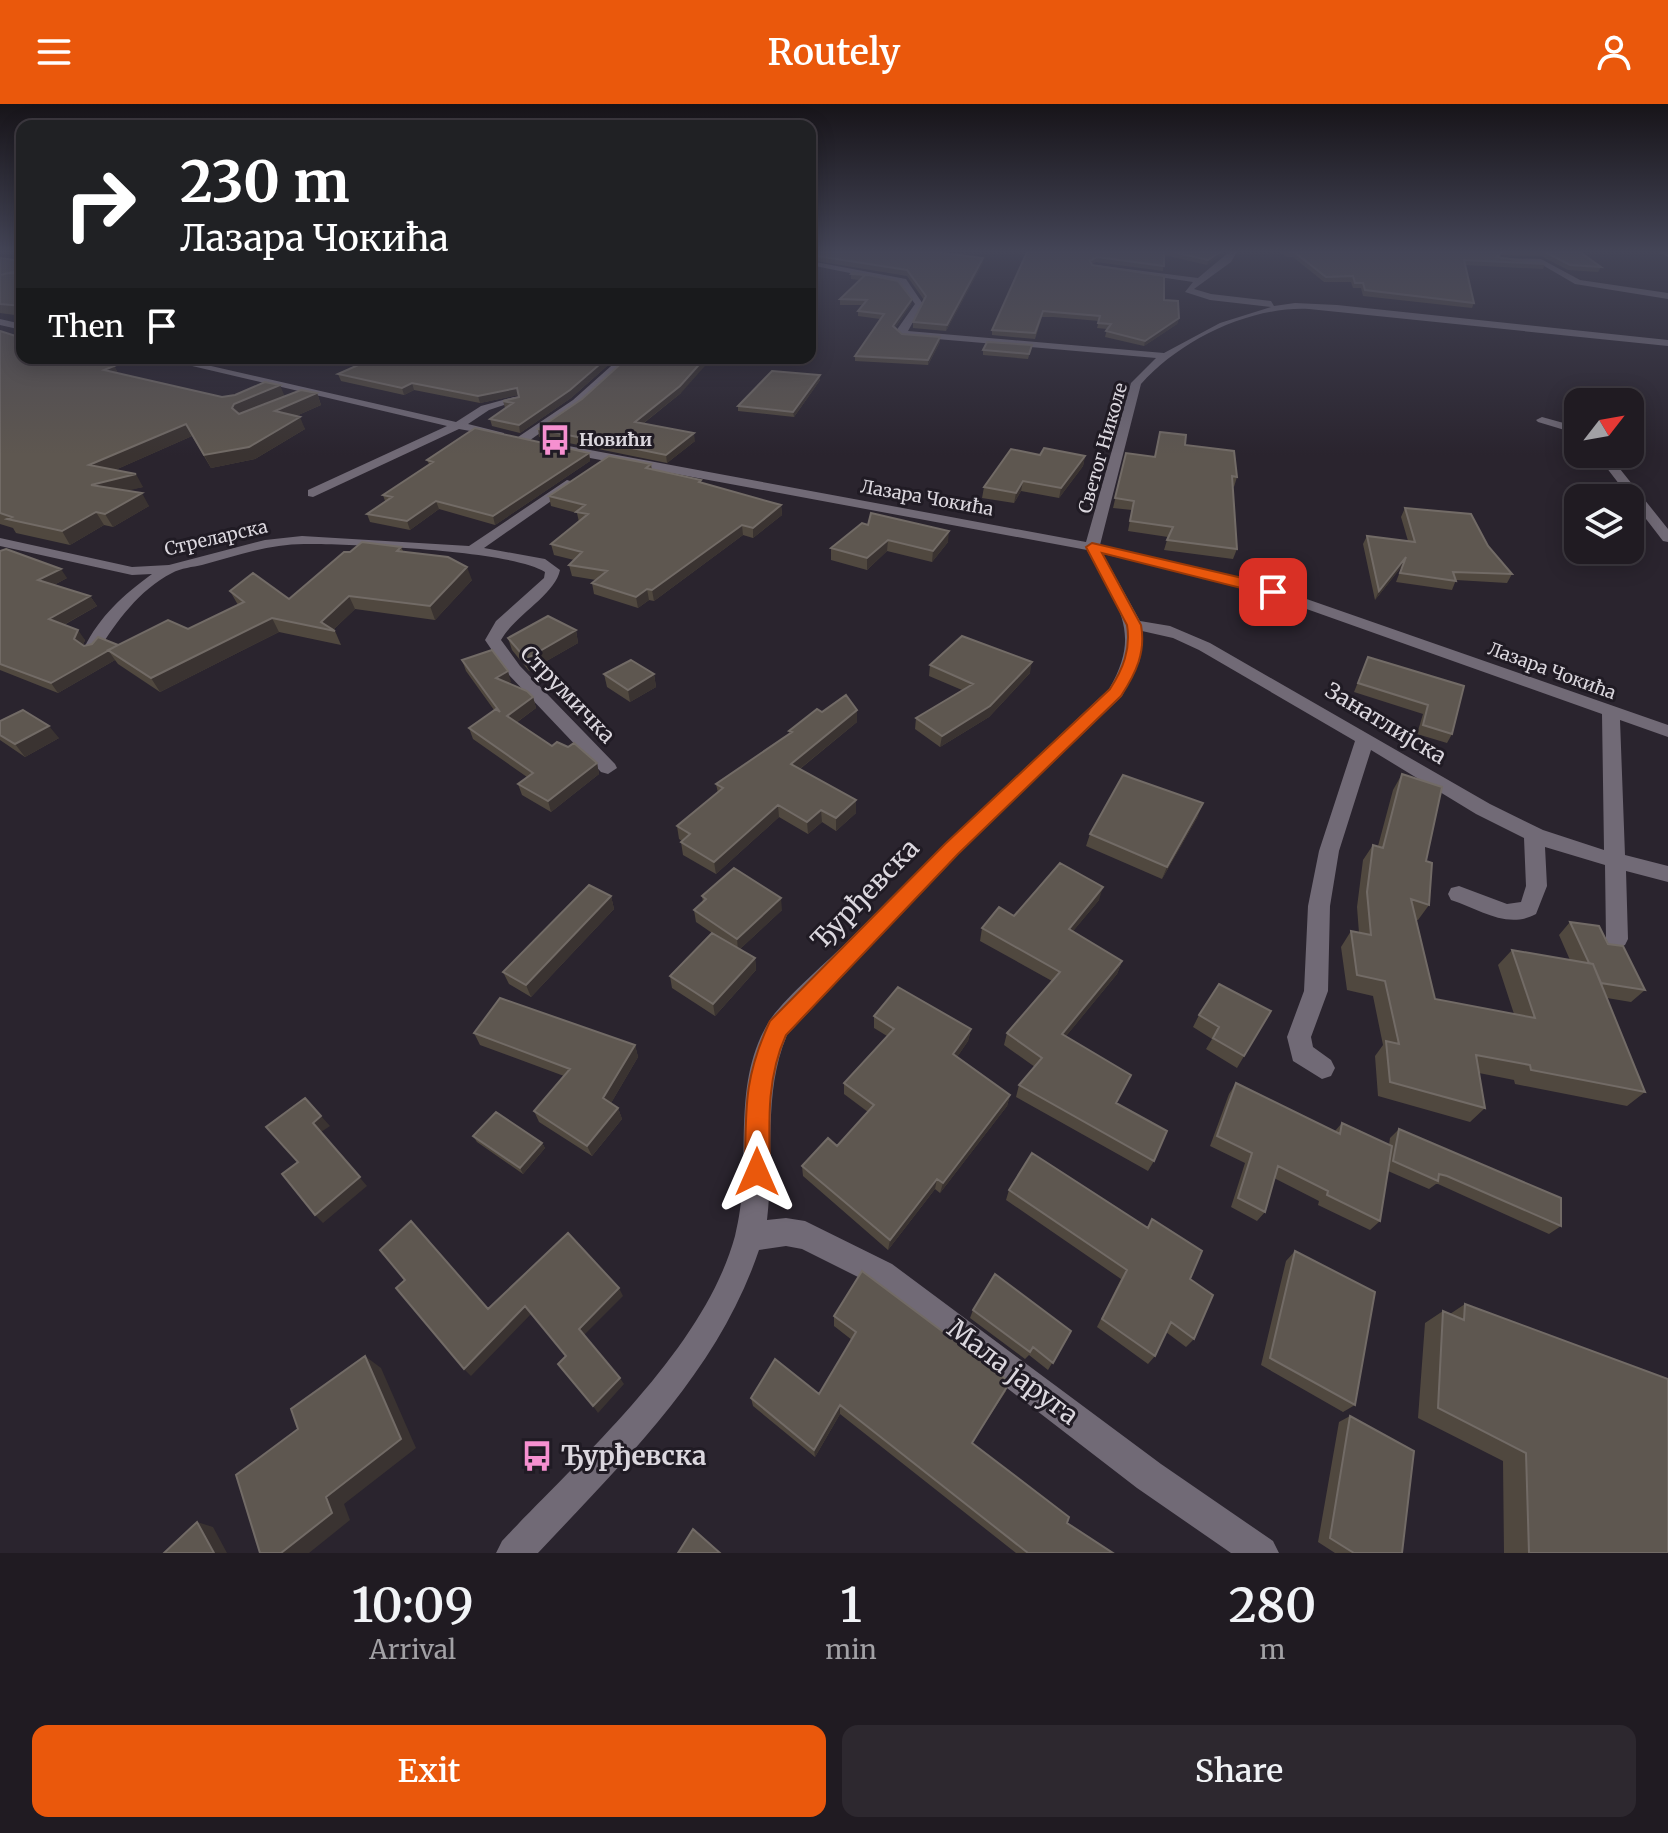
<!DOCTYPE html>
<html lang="en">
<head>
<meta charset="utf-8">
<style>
	body { margin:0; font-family:Merriweather,serif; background:#2d282f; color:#f1f3f6; height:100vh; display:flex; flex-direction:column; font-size:30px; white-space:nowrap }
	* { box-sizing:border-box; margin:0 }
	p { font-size:26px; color:#a2a1a5 }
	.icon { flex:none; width:44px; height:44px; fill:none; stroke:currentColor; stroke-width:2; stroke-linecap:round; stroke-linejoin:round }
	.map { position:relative; height:1449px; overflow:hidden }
	.sheet { display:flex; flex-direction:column; background:#201b22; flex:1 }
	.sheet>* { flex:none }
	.hud { position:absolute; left:16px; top:16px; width:800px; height:244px; border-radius:16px; box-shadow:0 4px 20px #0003,0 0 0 2px #3d3940; background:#202124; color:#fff; overflow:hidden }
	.needle { width:52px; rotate:59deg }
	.tools { position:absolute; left:1564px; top:284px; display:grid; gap:16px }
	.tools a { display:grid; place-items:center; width:80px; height:80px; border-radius:16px; background:#201b22; box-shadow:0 4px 20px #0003,0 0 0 2px #3d3940; font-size:40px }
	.pin { position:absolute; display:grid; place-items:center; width:68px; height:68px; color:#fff; margin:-34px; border-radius:16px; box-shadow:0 4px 12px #0006 }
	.me { position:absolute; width:88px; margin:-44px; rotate:0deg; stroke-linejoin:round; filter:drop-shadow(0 0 6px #0008) }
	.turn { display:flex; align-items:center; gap:28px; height:168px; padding:0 32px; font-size:36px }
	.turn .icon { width:104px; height:104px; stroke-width:2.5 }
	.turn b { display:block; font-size:56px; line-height:68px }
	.then { display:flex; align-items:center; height:76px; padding:0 32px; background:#0003; gap:16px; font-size:30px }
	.eta { display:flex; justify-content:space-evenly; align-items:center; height:136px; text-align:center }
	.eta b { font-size:48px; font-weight:600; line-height:56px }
	.cta { display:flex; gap:16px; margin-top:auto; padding:16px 32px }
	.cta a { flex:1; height:92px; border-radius:16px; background:#ea580c; color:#fff; font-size:32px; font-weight:600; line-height:92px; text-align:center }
	.cta a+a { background:#2d282f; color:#f1f3f6 }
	header { display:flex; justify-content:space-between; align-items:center; height:104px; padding:0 32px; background:#ea580c; color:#fff; font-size:36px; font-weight:600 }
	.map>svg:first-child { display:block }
</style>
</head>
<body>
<header><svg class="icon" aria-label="menu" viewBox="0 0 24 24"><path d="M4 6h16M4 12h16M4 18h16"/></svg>Routely<svg class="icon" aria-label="person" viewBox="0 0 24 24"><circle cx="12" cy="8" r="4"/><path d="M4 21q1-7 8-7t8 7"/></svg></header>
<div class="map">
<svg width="1668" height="1449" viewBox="0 0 1668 1449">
	<rect width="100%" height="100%" fill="#2a242e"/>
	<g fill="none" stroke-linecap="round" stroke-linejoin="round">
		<path fill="#716a76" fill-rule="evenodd" d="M1229,148H1237L1231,158L1194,185L1211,190L1271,197L1274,202L1295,199L1337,201L1668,236V242L1309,205C1250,202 1180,236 1141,280L1100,441L1252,476L1668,621V633L1620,616L1625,751L1668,762V778L1626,767L1628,835L1625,841L1617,844L1609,841L1606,835L1605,761L1545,743L1547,782L1536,810C1507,826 1480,805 1451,796L1448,790L1451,784L1459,782L1507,800L1521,798L1526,782L1524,734L1476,710L1371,646L1339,747L1330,802L1328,887L1311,933L1313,943L1331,956L1335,964L1331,972L1322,975L1293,957L1287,933L1304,887L1308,802L1319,747L1355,637L1199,546L1173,534L1142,527L1140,556L1122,592L958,750L787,931C762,991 775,1053 767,1116L786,1114L805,1117L892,1160L1161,1360L1273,1437L1279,1449H1231L1137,1384L872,1180L802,1145L786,1142L759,1146C718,1268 624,1357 538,1449H496L502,1437C581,1353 704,1246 735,1132C754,1061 729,986 768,919C781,897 828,857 848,837C933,750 1021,668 1109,585C1144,526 1115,499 1087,446L563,349L557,345L563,341L1086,438L1131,279L1156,254L902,232L896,227L915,200L900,179L810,161V157L906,175L923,200L908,227L1164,249L1220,219L1271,203L1210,196L1185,188L1193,178L1092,163L1096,161L1198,174ZM1103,450L1242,482L1602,610L1604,746L1543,726L1490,700L1210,539L1170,522L1140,517Z
			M1659,148H1668V153Z
			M1501,154L1541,155L1580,176L1668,189V195L1575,180L1539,159L1498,158Z
			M0,215L22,220V226L0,221Z
			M158,254H176L456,318L481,302L514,293L519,296L489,306L468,320L504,329V333L459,325L313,393L308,392V386L447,322Z
			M620,254H631L581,300L526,339H518V333L573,296Z
			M1542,313L1578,323V330L1538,318L1536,316Z
			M1596,350H1608L1668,425V438L1663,437Z
			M567,376L577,379L484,444L545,455L560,466C555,491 515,511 501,536L520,562L615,660L617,664L608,670L601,668L508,570L485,536L496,517L544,474L545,468C511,446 350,440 304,440C269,440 235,452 202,461C193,463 181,464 172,469C139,486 117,517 98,547L92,549L84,544C100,512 123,491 152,470L132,471L0,442V434L132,463L169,461L265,436L302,432L469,442Z"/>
	</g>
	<path fill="#50483f" d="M810,148L983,154V159L946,227L913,224V218L924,196L907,172L810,156Z
		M1027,148H1225L1207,161L1164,151L1163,167L1096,158L1092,160L1164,196L1179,214L1177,220L1144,242L1105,233L1107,225L1097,224L1099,217L1053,213H1042L1035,235L992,231V226Z
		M1279,148H1580L1601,163L1598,168L1568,166L1541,152L1501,151L1499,154L1545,160L1543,165L1465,161L1474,199L1472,204L1363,192L1361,184H1353L1351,178H1324L1293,153H1287Z
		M0,154L22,157V212L0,209Z
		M851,170L898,177L912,195L911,200L895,224L902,230L940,233V238L928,261L855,257V252L880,215L858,212V207L863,201H840V195L860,176L851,175Z
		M0,227L22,254L114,262L118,269L222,293L284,292L317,289L321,301L296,312L305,325L255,355L211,364L192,332L115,366L143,383L127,386L149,402L113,423L104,421L70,441L16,429L13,424L0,420Z
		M1032,241L1028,255L983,251V246Z
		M374,254H616L571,294L520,329L492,322L490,315L505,304L503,297L519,293L518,291L480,299L414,286L404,291L341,277L338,270Z
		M820,271V276L794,313L738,307V302Z
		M681,289L644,319L695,337L667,359L539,333L538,325L582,295Z
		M1185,341L1237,373L1234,383L1232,382L1237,445L1233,455L1164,446L1168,433L1128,427L1132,406L1113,404L1126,349L1154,353Z
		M589,349L590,357L495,421L439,405L410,426L370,418L367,410L385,397L383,391L429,360L427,356Z
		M1040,351L1085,352L1083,362L1059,394L1021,387L1014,399L982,394L984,383Z
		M651,360L652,366L781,401L782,411L753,434L743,431L654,497L649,496L638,504L594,490L592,479L596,476L572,472L569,461L574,456L554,451L551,440L579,418L577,409L551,402L549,392Z
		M1101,374L1093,401L1088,400L1090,389Z
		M1405,404L1488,442L1512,470L1507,479L1456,476L1452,486L1396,478L1402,462L1375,496L1363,440L1367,432L1408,437L1401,413Z
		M868,421L948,438L932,458L887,447L867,466L831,456V444Z
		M401,443L403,447L472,476L435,516L355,505L333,526L335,527L341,541L279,528L160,588L118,560L115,556L58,589L0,566V447L67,474L54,481L90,492L97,502L64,521L85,536L83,541L84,542L118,541L188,525L238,501L230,487L289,495L350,448Z
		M576,526L578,539L529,567L512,546L508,534Z
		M1368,553L1464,582L1452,630L1447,639L1417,630L1423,610L1354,588Z
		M462,556L511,578L509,579L533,593L536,604L516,619L552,642L597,659L599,670L551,708L522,691L518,680L527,673L473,635L469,624L494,606L466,567Z
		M930,561L1030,569L989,613L940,643L915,625L916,614L962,586L929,572Z
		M604,570H654L656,583L630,598L607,583Z
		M822,608L857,618L800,665L856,696V709L836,727L822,718L808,730L779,713L716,770L683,751L681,738L682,737L679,735L677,722L718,689L716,680L789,630V627Z
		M0,617L59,634L25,653L0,636Z
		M1402,670L1426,757L1429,801L1418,816H1416L1435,895L1514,910L1498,861L1512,846L1570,856L1559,831L1570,818L1608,840L1645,886L1631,898L1607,894L1645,988L1627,1002L1515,980L1514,976L1479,969L1485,1004L1470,1018L1378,992L1375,952L1383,941L1373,892L1347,886L1341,843L1351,827L1359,829L1357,803L1363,756L1373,741L1378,742L1393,686Z
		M1198,712L1162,775L1086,742L1090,730Z
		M611,792L614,805L531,893L509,880L503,868Z
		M702,792L782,806L740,845L755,854L756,866L715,912L672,884L670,872L712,829L696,818L694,806L703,798Z
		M1099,796L1073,827L1122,857L1117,870L1066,932L1117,999L1154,1057L1148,1067L1016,993L1019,981L1035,963L1004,941L1007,929L1052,877L980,837L982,824L1014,812Z
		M1271,907L1237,964L1206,945L1212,935L1193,923L1199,911Z
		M874,912L971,925L968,937L957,953L1010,991L1007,1002L940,1089L935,1085L888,1146L803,1072L802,1062L837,1042L868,1008L844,990V979L887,932L874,924Z
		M474,929L635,941L638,953L611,999L618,1004L622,1015L592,1052L539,1018L534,1007L564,972L480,941Z
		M1236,979L1335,1027L1342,1019L1389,1041L1390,1034L1399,1025L1561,1122L1549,1130L1438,1080H1436L1429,1085L1388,1067L1380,1117L1370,1126L1318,1101L1319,1097L1274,1074L1265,1108L1257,1117L1231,1103L1245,1059L1210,1042L1229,990Z
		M473,1032L542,1039L545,1044L523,1070L477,1038Z
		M1009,1086L1147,1123L1152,1115L1190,1175L1194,1235L1186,1243L1166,1228L1155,1252L1148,1260L1097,1223L1121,1175L1006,1096Z
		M1295,1147L1355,1301L1343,1308L1261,1261L1286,1157Z
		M1465,1200L1668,1449H1504L1503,1357L1418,1314L1425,1219L1443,1207L1450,1210Z
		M973,1206L1071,1227L1048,1266L1029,1251L1025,1255L970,1214Z
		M834,1212L1006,1287L972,1339L1067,1419L1113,1449H1016L840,1310L815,1353L753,1302L751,1294L819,1290L852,1236L834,1222Z
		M1350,1312L1402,1449H1335L1318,1438L1339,1318Z"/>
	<path fill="#3a3331" d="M1220,148H1225L1207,161L1208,156Z
		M983,154V159L946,227L947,221Z
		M912,195L911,200L893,227V222Z
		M1179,214L1177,220L1144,242L1145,237Z
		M940,233V238L928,261V256Z
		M607,254H616L571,294L520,329L519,321Z
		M705,254H712L681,289L636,325L635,318Z
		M114,262L120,273L104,266Z
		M820,271V276L794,313L793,308Z
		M412,279L414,286L404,291L402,284Z
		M280,281L285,293L240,312L232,304L234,300Z
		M517,284L519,291L480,299L478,292Z
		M317,289L321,301L280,319L275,307Z
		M300,313L305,325L255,355L211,364L204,351Z
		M186,320L192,332L97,374L89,361Z
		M694,329L695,337L667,359L666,351Z
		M589,349L590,357L495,421L493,412Z
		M1085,352L1083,362L1059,394L1061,384Z
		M136,370L143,383L98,394L91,381Z
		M1023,377L1021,387L1014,399L1016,389Z
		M142,389L149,402L113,423L105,410Z
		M436,397L439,405L410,426L407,417Z
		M781,401L782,411L753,434V424Z
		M96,408L104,421L70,441L62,427Z
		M742,421L743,431L654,497L652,486Z
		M949,427L948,438L932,458L933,447Z
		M888,436L887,447L867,466V454Z
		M1406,453L1402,462L1375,496L1379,487Z
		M467,463L472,476L435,516L430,502Z
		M61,465L67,474L44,486L38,476Z
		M647,485L649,496L638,504L636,493Z
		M90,492L97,502L56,525L49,515Z
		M349,492L355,505L332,527L321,518Z
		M272,514L279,528L160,588L151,574Z
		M78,526L85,536L81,545L74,535Z
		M576,526L578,539L529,567L526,555Z
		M118,541L108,546L115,556L58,589L51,579Z
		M1032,558L1030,569L989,613L940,643L942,632Z
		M508,567L511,578L500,584L496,574Z
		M654,570L656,583L630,598L628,586Z
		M533,593L536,604L510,623L507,612Z
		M857,606V618L791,672V660Z
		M49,622L59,634L25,653L15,640Z
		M597,659L599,670L551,708L548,697Z
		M856,696V709L836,727V714Z
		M1203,699L1198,712L1162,775L1167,763Z
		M778,701L779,713L716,770L714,758Z
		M821,706L822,718L808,730L807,718Z
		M1103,783L1099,796L1065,837L1069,825Z
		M611,792L614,805L531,893L526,881Z
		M781,794L782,806L738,847L737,835Z
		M755,854L756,866L715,912L713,900Z
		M1122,857L1117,870L1058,942L1062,930Z
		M971,925L968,937L951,962L953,950Z
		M635,941L638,953L607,1006L603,994Z
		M1010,991L1007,1002L940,1089L943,1079Z
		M618,1004L622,1015L592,1052L587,1042Z
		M321,1012L330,1022L321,1028L367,1082L323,1119L315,1111L313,1019Z
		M542,1039L545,1044L523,1070L520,1064Z
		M937,1075L935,1085L888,1146L890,1136Z
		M619,1184L623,1192L583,1232L579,1225Z
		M525,1202L531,1210L471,1272L464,1265Z
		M365,1252L381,1264L416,1344L344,1400L350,1416L309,1449H281L326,1393Z
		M620,1274L624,1280L598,1309L593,1302Z
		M840,1301V1310L815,1353L814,1346Z
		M197,1418L213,1423L227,1449H214Z"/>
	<path fill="#5e5750" stroke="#726b66" stroke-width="2" d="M810,148H935L983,154L947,221L913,218L926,192L907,166L810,151Z
		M1027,148H1164V162L1097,153L1090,157L1092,161L1164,172V196L1178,197L1179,214L1145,237L1106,227L1111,220L1098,219L1100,212L1053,208L1043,207L1035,229L992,226Z
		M1173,148H1220L1208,156Z
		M1288,148H1502L1497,153L1545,160L1464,156L1474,199L1365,186L1363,179H1355L1353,172L1326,173L1294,148Z
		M1545,148H1580L1601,163L1570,161Z
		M0,154L22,157V166L0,171Z
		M853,168L898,177L912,195L893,222L902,230L940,233L928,256L855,252L884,210L858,207L867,196L840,195L865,171L851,170Z
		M9,169L22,170V202L0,200V171Z
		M0,227L22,234V240L19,241H22V254H79L114,262L104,266L222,293L235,291L265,278L280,281L234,300L232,304L239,310L301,286L317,289L275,307L300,313L249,343L204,351L186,320L89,361L136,370L91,381L142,389L105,410L96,408L62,427L7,415L12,413L0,409Z
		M987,238L1032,241L1029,250L983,246Z
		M374,254H607L570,286L519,321L490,315L513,299L503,297L519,293L517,284L478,292L412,279L402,284L338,270Z
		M627,254H705L680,282L635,318L694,329L666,351L538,325L582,295Z
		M772,267L820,271L793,308L738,302Z
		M475,324L589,349L493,412L436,397L407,417L367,410L392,393L383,391L433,358L427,356Z
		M1160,328L1186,331L1185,341L1234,347L1237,373L1232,372L1237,445L1167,436L1173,423L1130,417L1134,397L1115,394L1126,349L1155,353Z
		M1044,344L1085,352L1061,384L1023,377L1016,389L984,383L1011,345L1040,351Z
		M609,352L651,360L646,364L701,376L699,378L781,401L753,424L742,421L652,486L647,485L636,493L592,479L607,467L569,461L582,448L551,440L588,410L576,408L585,401L549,392Z
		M1103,363L1096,389H1090Z
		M1405,404L1471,410L1488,442L1512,470L1453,468L1456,477L1400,469L1406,453L1379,487L1367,432L1415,438Z
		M871,409L949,427L933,447L888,436L867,454L831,444L862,419L868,421Z
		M362,438L401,443L397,447L448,453L467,463L430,502L349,492L321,518L335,527L272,514L151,574L108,546L168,516L188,525L244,498L230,487L253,469L289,495L344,448H350Z
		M6,445L61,465L38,476L90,492L49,515L78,526L74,535L84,542L92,540L98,533L118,541L51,579L0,560V447Z
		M548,512L576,526L526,555L508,534Z
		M962,532L1032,558L990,602L942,632L916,614L973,580L930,561Z
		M492,546L508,567L496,574L527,587L533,593L507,612L552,642L557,638L568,643L574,639L597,659L548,697L518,680L533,669L469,624L496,605L500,608L462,556Z
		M1368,553L1464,582L1452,630L1423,621L1428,601L1358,579Z
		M631,556L654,570L628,586L604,570Z
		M846,591L857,606L791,660L856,696L836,714L821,706L807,718L778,701L714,758L681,738L690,730L677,722L723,684L716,680L792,628L789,627L817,605L822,608Z
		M23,606L49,622L15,640L0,631V617Z
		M1402,670L1442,683L1426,757L1432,759L1429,801L1411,795L1435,895L1535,914L1512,846L1593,860L1645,988L1531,966L1530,961L1476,951L1485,1004L1390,978L1386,937L1399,940L1385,877L1357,871L1351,827L1371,831L1367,788L1373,741L1383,744Z
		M1123,671L1203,699L1167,763L1090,730Z
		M1060,759L1103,783L1069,825L1122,857L1062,930L1131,971L1116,999L1167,1027L1154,1057L1019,981L1042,954L1007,929L1060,868L982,824L999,803L1014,812Z
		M734,764L781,794L737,835L694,806L706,795L702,792Z
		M589,781L611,792L526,881L503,868Z
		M1570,818L1599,822L1608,840L1623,842L1645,886L1601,879L1593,860L1589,859Z
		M712,829L755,854L713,900L670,872Z
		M1219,880L1271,907L1244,952L1213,934L1219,923L1199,911Z
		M898,883L971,925L953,950L1010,991L943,1079L937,1075L890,1136L802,1062L828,1034L837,1042L874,1001L844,979L894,925L874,912Z
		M500,894L635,941L603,994L618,1004L587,1042L534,1007L570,965L474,929Z
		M1236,979L1340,1030L1342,1019L1392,1042L1380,1117L1327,1091L1328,1087L1278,1062L1265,1108L1238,1094L1252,1049L1217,1032Z
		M305,994L321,1012L313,1019L360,1073L315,1111L282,1070L298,1058L266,1023Z
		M496,1008L542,1039L520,1064L473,1032Z
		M1399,1025L1561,1094V1122L1447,1072L1439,1070L1438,1077L1393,1057Z
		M1032,1049L1148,1124L1152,1115L1202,1147L1190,1175L1213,1191L1194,1235L1171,1218L1155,1252L1102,1215L1127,1166L1009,1086Z
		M411,1117L488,1205L568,1129L619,1184L579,1225L620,1274L593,1302L558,1260L566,1252L525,1202L464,1265L396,1184L405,1176L380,1146Z
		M1295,1147L1375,1188L1355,1301L1270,1254Z
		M862,1167L1010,1278L972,1339L1069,1413L1067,1419L1113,1449H1028L840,1301L814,1346L751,1294L775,1255L819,1290L856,1228L834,1212Z
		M995,1170L1071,1227L1053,1259L1033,1243L1030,1248L973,1206Z
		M1465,1200L1668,1275V1449H1529L1526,1349L1438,1304L1443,1207L1464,1216Z
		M365,1252L401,1335L326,1393L332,1409L281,1449H260L236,1371L298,1325L291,1305Z
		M1350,1312L1414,1347L1402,1449H1354L1330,1434Z
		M197,1418L214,1449H164Z
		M693,1425L720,1449H678Z"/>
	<linearGradient id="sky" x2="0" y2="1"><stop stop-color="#171419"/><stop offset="0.42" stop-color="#444557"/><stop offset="1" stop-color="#444557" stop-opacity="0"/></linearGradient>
	<rect width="1668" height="351" fill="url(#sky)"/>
	<path fill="#ea580c" stroke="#983908" stroke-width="2" d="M1092,439L1251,476L1280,488L1273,492L1102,449L1141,521C1146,548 1136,569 1121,592L958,750L786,931C766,975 769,1020 770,1068L766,1077L757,1080L748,1077L745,1068C746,1006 743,975 770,917L945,740L1110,585C1123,565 1131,545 1127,521L1086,443Z"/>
	<defs>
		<symbol id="bus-bare" viewBox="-9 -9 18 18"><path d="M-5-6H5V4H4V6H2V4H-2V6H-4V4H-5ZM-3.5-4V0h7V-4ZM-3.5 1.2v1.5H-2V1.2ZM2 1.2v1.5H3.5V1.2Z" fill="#f690d0" stroke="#201b24" stroke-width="2.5" paint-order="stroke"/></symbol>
	</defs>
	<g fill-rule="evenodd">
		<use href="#bus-bare" x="533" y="314" width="44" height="44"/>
		<use href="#bus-bare" x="515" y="1330" width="44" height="44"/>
	</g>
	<g text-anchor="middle" stroke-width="6" stroke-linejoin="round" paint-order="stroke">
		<g font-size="18" font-weight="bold" fill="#dbd7de" stroke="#201b24" text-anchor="start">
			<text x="579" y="342">Новићи</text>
		</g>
		<g font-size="18" fill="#dbd7de" stroke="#201b24">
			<text transform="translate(1103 344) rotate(-74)" y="6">Светог Николе</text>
			<text transform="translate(927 394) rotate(10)" y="6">Лазара Чокића</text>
			<text transform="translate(216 434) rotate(-13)" y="6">Стреларска</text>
			<text transform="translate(1552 567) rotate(20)" y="6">Лазара Чокића</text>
		</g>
		<g font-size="22" fill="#dbd7de" stroke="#201b24">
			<text transform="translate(568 590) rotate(46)" y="8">Струмичка</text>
			<text transform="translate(1386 619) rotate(31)" y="8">Занатлијска</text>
		</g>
		<g font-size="26" fill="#dbd7de" stroke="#201b24">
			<text transform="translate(865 790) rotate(-46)" y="9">Ђурђевска</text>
			<text transform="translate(1013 1268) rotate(37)" y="9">Мала јаруга</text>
		</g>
		<g font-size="26" font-weight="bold" fill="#dbd7de" stroke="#201b24" text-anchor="start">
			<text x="561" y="1361">Ђурђевска</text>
		</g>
	</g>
</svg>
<div class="tools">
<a><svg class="needle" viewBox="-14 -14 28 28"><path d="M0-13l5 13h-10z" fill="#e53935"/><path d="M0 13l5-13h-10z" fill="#a2a1a5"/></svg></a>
<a><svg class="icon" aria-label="layers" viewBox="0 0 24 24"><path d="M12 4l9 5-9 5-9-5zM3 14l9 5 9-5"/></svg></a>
</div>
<div class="pin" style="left:1273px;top:488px;background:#d93025"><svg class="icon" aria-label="arrive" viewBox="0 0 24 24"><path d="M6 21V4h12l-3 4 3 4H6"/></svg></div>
<svg class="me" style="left:757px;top:1068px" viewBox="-20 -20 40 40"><path d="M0-17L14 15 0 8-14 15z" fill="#ea580c" stroke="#fff" stroke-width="4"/></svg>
<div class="hud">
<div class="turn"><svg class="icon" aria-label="right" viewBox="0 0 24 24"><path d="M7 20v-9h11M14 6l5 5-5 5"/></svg><div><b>230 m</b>Лазара Чокића</div></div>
<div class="then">Then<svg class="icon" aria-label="arrive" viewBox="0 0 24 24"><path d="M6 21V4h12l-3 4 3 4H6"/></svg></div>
</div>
</div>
<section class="sheet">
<div class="eta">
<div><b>10:09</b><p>Arrival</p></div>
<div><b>1</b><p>min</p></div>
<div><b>280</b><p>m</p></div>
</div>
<div class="cta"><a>Exit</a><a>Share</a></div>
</section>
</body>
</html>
